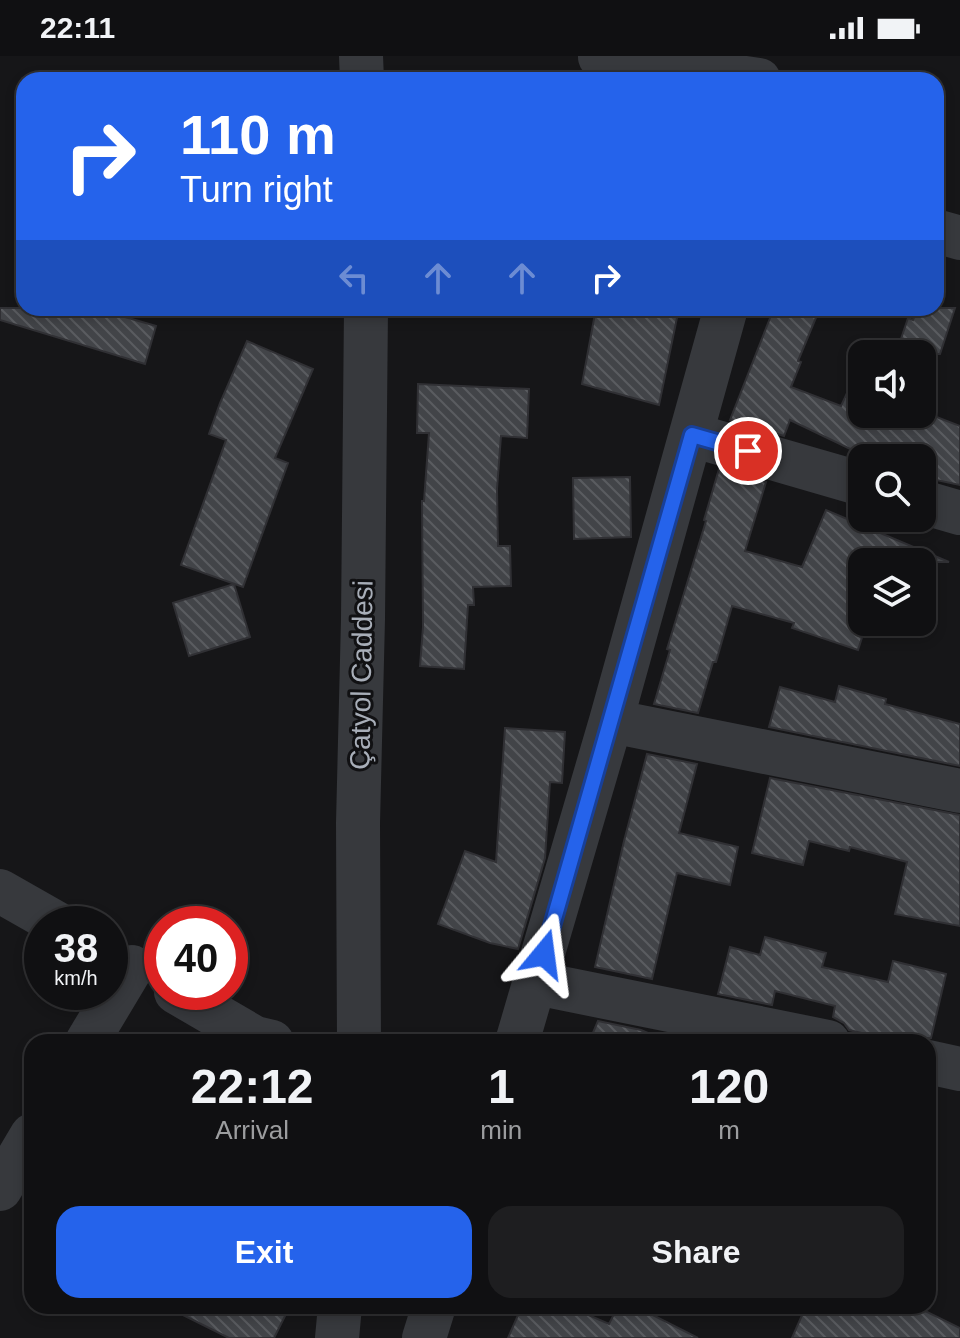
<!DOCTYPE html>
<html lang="en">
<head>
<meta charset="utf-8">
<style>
	body { margin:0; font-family:Helvetica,sans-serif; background:#1e1e20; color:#f1f3f6; height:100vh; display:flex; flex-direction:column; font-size:30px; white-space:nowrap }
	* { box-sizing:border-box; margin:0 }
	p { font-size:26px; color:#9c9d9f }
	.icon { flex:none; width:44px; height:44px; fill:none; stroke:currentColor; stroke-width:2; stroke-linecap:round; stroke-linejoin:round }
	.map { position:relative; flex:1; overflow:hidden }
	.side { position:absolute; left:24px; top:978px; width:912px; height:280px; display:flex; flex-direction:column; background:#101012; border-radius:24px; box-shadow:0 4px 12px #0003,0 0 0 2px #303032 }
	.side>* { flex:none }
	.top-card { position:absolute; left:16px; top:16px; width:928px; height:244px; border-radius:24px; box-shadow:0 4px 12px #0003,0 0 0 2px #303032; background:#2563eb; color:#fff; overflow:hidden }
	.tools { position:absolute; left:848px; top:284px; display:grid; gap:16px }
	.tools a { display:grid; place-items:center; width:88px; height:88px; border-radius:16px; background:#101012; box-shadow:0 4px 12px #0003,0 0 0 2px #303032; font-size:40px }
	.speed { position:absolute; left:24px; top:850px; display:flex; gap:16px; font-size:40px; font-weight:700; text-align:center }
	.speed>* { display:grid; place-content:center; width:104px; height:104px; border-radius:50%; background:#101012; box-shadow:0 4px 12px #0003,0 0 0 2px #303032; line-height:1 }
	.speed small { font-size:20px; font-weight:400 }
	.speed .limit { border:12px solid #d22; background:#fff; color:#111 }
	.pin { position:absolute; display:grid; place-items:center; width:68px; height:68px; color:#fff; margin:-34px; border:4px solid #fff; border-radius:50%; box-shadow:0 2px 8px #0007 }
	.me { position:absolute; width:88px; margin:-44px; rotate:16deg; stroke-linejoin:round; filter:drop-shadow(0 0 6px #0008) }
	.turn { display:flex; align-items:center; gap:28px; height:168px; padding:0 32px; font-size:36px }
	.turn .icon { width:104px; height:104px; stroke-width:2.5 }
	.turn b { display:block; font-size:56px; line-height:68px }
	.lanes { display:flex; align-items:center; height:76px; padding:0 32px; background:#0003; justify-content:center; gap:40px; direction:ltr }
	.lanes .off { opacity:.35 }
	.eta { display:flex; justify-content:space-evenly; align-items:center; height:136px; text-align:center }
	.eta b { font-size:48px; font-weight:700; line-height:56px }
	.button { display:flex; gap:16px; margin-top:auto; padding:16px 32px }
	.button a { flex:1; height:92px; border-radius:24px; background:#2563eb; color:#fff; font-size:32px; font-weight:700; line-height:92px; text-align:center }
	.button a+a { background:#1e1e20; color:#f1f3f6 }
	.status { display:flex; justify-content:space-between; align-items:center; height:56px; padding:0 40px; background:#101012; direction:ltr }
	.status svg { height:22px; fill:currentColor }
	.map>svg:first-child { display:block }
</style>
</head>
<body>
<div class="status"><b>22:11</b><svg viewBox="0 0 49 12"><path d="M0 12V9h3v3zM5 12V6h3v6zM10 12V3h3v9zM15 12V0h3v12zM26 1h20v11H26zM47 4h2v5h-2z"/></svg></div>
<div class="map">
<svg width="960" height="1282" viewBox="0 0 960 1282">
	<defs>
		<pattern id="building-back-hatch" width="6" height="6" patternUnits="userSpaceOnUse" patternTransform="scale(2)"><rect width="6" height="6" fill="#424448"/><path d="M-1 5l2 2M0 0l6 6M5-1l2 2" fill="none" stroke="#5a5c60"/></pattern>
	</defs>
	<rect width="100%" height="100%" fill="#161618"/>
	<path fill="url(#building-back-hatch)" stroke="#303034" stroke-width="2" d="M0,252H94L156,270L145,308L0,264Z
		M596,252H679L659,349L582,328Z
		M774,252H820L798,305L801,306L791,331L841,350L862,305V358H929L960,370V429L922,421V402H869L790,364L784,380L730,364Z
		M918,252H955L940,298H896L908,262L913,264Z
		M247,285L313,313L275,402L288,407L243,531L181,509L226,384L209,378L220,347Z
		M418,328L529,333L527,382L501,380L497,433L498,490H510L511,530L473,531L474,549H468L464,613L420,610L423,571L422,445H424L429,377H417Z
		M719,413L766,426L745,495L802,511L826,454L949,506H862V566H867L858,594L792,572L794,567L732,550L716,606H713L698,657L654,648L670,594L667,593L706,465L704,464Z
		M630,421L631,481L574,483L573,422Z
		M234,528L250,581L189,600L173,547Z
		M839,630L886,643L885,648L960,668V710L769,671L780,631L835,646Z
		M505,672L565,676L562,727L550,726L545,802L518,893L490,887L438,868L465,795L496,806Z
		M647,698L697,708L679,777L738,791L730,829L677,817L652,923L595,911L624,785Z
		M770,722L960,759V870L895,858L907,806L850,791L849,795L809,785L803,809L752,797Z
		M765,881L826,897L822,911L888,926L893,905L946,918L931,982H921L914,986H900L849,974L844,967L833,961L835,950L775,935L772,949L718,938L730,891L760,899Z
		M598,965L641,974L669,986H589Z
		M165,1250H290L274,1282H229Z
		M522,1250H568L609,1268L618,1250H635L698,1282H508Z
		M806,1250H915L960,1272V1282H792Z"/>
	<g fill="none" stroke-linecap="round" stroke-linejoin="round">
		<path stroke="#37393d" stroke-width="44" d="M361,0L362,24
			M600,1L759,24
			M936,175L960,182
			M692,379L862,428
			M922,446L960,457
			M611,665L960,735
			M0,835L58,868
			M536,927L828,986
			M176,936L255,982L272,986
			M87,986L132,911
			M359,986L358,767L363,563L366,252
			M517,986L611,665L726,252
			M928,1006L960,1013
			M0,1133L32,1079
			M337,1282L340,1250
			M424,1282L434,1250"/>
	</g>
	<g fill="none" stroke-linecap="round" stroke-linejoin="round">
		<defs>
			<path id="route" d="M544,898L692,379L748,395"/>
		</defs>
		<use href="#route" stroke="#184099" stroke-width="20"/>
		<use href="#route" stroke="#2563eb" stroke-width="14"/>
	</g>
	<g text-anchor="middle" stroke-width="6" stroke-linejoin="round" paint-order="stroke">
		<g font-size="28" fill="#a8aeb8" stroke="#111113">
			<text transform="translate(361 619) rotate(-89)" y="10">Çatyol Caddesi</text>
		</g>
	</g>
</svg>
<div class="tools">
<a><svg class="icon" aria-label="sound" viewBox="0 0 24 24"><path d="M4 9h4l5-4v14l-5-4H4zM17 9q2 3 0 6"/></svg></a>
<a><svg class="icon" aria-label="search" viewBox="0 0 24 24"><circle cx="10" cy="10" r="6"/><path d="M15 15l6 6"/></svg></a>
<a><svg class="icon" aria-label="layers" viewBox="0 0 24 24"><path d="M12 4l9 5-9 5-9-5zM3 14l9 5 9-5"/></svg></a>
</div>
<div class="speed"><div>38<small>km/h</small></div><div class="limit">40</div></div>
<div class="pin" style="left:748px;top:395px;background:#d93025"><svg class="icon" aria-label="arrive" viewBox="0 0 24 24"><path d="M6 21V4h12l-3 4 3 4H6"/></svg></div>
<svg class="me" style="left:544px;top:898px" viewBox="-20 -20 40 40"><path d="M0-17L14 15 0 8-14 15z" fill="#2563eb" stroke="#fff" stroke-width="4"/></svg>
<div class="top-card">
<div class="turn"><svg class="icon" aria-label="right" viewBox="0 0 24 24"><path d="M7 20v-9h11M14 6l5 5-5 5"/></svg><div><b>110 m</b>Turn right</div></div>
<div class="lanes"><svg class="icon off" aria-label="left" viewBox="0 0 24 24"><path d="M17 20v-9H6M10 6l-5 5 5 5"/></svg><svg class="icon off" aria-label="ahead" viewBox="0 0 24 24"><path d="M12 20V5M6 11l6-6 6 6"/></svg><svg class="icon off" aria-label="ahead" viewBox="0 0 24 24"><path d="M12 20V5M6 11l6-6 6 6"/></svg><svg class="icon" aria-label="right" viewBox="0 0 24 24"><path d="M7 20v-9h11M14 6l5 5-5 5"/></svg></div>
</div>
<section class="side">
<div class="eta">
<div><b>22:12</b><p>Arrival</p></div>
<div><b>1</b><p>min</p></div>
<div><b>120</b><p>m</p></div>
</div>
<div class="button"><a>Exit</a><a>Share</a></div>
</section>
</div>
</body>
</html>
